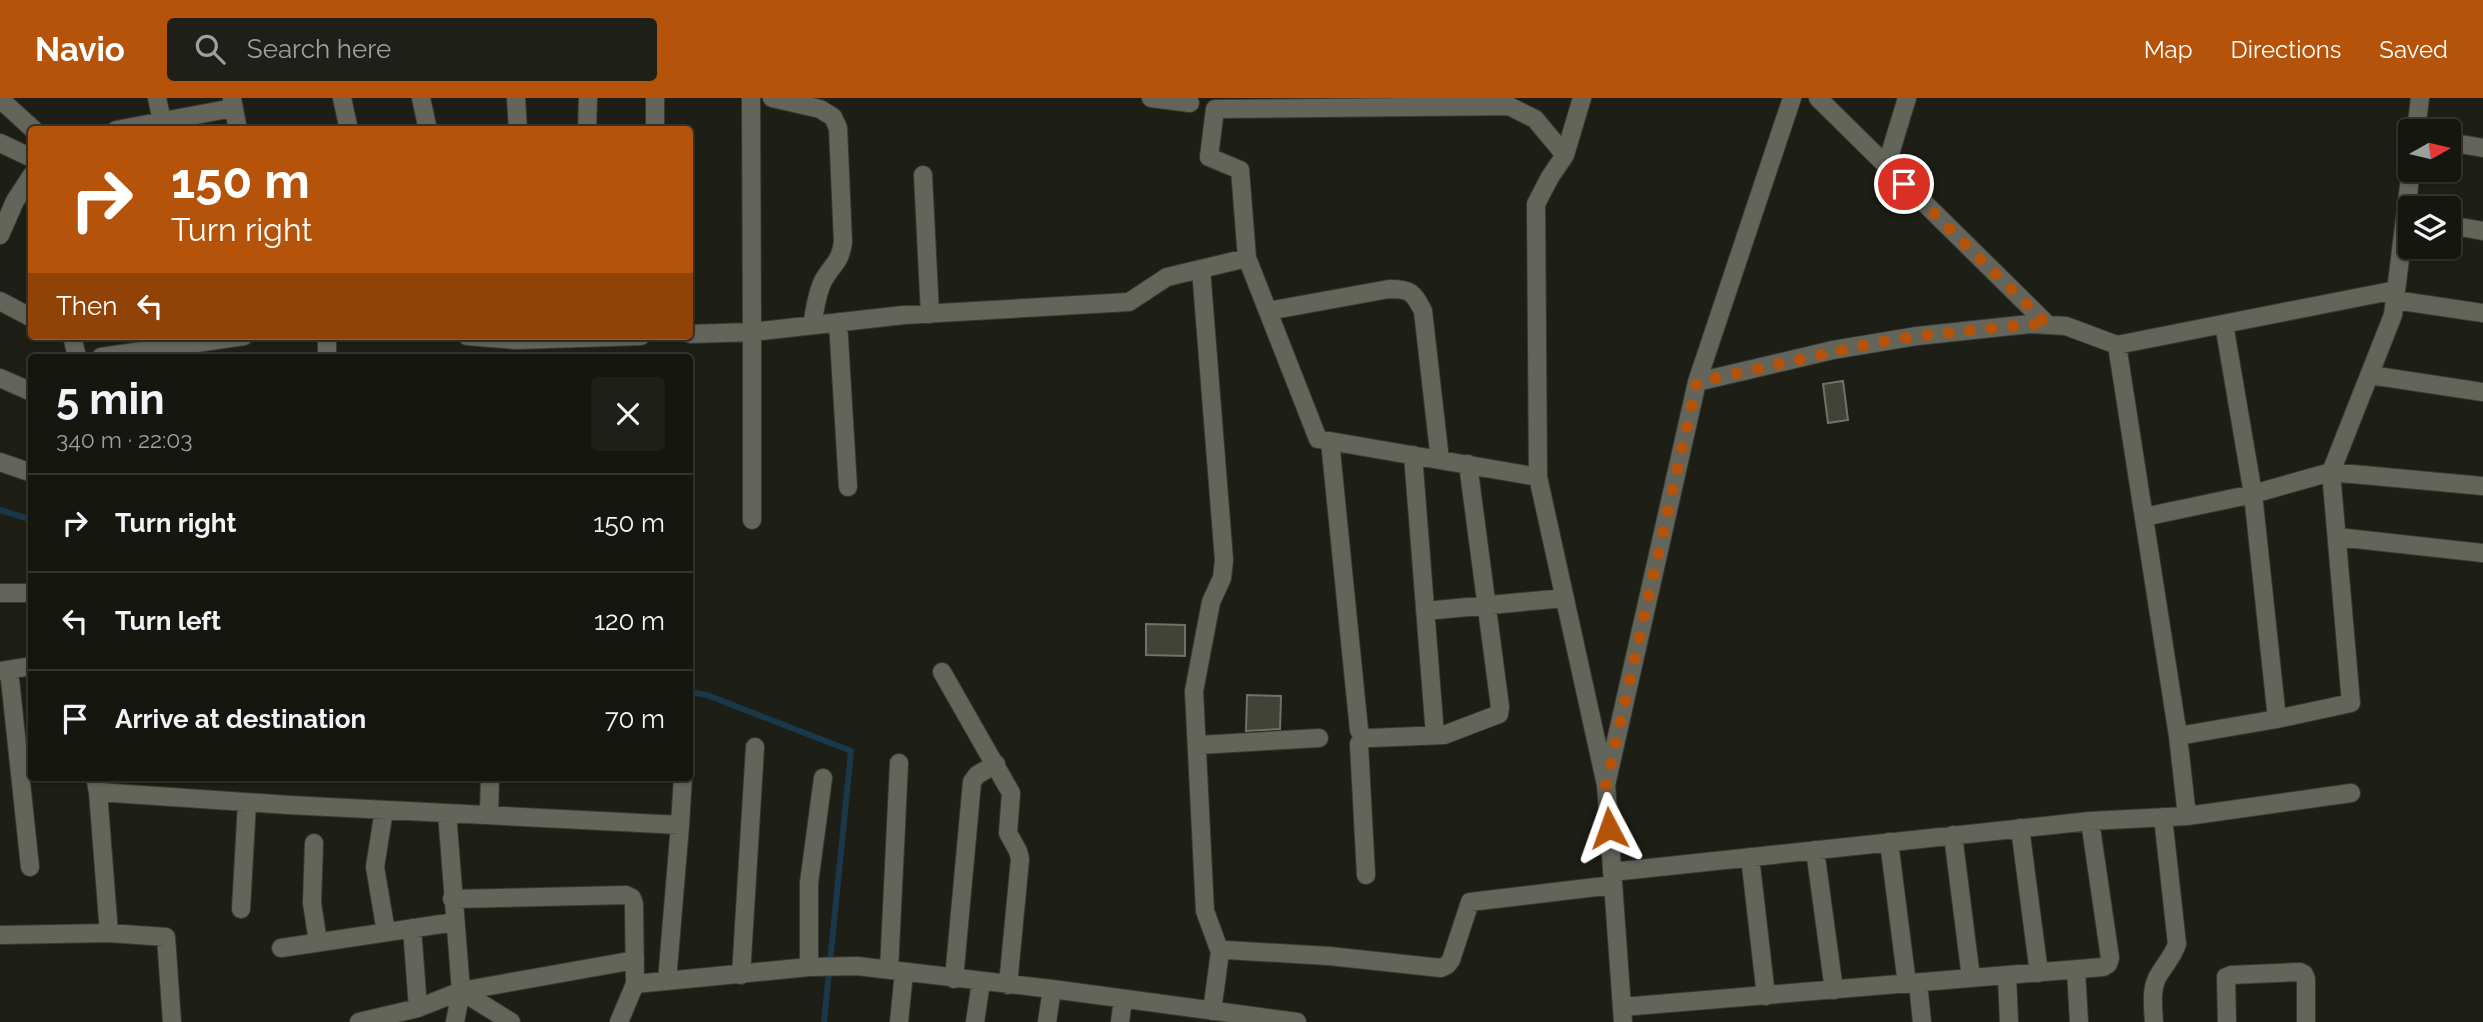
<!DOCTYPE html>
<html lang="en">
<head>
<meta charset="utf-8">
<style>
	body { margin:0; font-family:Raleway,sans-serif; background:#1f1f19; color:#f1f3f6; height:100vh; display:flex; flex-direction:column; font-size:26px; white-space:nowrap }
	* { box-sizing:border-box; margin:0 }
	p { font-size:23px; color:#9e9f9f }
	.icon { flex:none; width:38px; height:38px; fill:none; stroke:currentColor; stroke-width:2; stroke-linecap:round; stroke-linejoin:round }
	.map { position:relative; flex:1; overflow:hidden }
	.side { position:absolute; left:28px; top:256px; width:665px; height:427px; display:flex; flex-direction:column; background:#161610; border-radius:7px; box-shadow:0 2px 5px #0004,0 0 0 2px #353530 }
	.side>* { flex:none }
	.top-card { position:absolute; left:28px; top:28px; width:665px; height:214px; border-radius:7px; box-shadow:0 2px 5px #0004,0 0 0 2px #353530; background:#b45309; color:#fff; overflow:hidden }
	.needle { width:46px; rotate:82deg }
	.buttons { position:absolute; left:2398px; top:21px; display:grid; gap:14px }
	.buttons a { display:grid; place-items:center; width:63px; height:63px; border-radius:7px; background:#161610; box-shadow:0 2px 5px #0004,0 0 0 2px #353530; font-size:35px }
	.pin { position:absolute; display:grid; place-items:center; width:60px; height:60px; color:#fff; margin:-30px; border:4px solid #fff; border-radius:50%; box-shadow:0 2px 7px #0007 }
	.me { position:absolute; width:77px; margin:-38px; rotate:356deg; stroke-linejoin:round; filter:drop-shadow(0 0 5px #0008) }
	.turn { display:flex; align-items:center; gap:24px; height:147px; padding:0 28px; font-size:32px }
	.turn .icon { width:91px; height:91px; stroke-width:2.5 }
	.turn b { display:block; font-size:49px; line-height:60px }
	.then { display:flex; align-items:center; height:66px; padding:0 28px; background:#0003; gap:14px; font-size:26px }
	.round { display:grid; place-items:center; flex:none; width:74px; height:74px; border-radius:7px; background:#1f1f19 }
	.overview { display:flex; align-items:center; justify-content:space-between; height:119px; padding:0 28px }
	h1 { font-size:42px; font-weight:700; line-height:52px }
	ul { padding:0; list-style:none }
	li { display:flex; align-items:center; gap:21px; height:98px; padding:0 28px; border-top:2px solid #353530 }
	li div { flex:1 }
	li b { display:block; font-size:26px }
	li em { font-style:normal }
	header { display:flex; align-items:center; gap:42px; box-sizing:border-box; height:98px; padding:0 35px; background:#b45309; color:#fff }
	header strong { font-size:33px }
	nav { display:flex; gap:38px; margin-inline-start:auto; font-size:24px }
	.search { width:490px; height:63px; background:#1f1f19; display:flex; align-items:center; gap:18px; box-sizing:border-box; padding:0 24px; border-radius:7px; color:#9e9f9f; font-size:26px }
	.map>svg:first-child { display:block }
</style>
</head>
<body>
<header>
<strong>Navio</strong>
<div class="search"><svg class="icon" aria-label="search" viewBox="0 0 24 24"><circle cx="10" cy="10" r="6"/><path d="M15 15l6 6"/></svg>Search here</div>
<nav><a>Map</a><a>Directions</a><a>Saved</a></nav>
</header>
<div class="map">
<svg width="2483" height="924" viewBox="0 0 2483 924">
	<rect width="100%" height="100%" fill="#1d1e15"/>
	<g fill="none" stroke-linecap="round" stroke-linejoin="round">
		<path stroke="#19394b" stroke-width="6" d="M0,412L32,422
			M690,594L707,597L851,653L824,924"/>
	</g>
	<path fill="#414238" stroke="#717267" stroke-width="2" d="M1843,283L1848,322L1828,325L1823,286Z
		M1146,526L1185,527V558L1146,557Z
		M1247,597L1281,598L1280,631L1246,633Z"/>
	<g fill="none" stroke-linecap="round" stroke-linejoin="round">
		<defs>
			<path id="street" d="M157,0L164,32
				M342,0L349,32
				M421,0L428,32
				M516,0L518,32
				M655,0V32
				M772,0L820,11L833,19L838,30L843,144C840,166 832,166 823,183C816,197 815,213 812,227
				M1151,0L1190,5
				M1818,0L2048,227
				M0,1L34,32
				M232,1L238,32
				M116,32L233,10
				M587,32L588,0
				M2416,33L2420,0
				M2448,44L2483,50
				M0,45L32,60
				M1886,69L1907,0
				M923,77L930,216
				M2448,127L2483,133
				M0,137L15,103L32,77
				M1247,160L1240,72L1209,59L1215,11L1509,8L1535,21L1565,57
				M1201,171L1224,462L1222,480L1211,504L1194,593L1205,813L1220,854
				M2395,202L2483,215
				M0,203L32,220
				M1268,213L1389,191C1411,191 1413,194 1423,213L1440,362
				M838,224L848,389
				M690,236L752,234L751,0
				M72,238L77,259
				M327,238V259
				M467,238L516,242L641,238
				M101,259L244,238
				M2370,277L2483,294
				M0,280L32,294
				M1697,284L1833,252L1917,238L2030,226L2066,228L2117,247
				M1330,343L1359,632L1363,639L1370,640L1444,637L1499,616L1500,609L1468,366
				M1413,357L1435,637
				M0,364L32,375
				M1538,379L1536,106L1550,79L1565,57L1582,0
				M2144,419L2253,396L2224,226
				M752,422V234L904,217L1129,204L1167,179L1247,160L1318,341L1538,379L1606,687
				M2337,439L2483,455
				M0,495H32
				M1425,513L1565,500
				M9,572L30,769
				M0,573L32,568
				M942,574L1011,695L1008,735L1018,753L1020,761L1008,887
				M2277,621L2351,605L2331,374L2483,388
				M2178,638L2117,247L2396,192
				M1363,639L1359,646L1366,777
				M1199,647L1319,640
				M95,679L98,694L289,707L680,727L667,883
				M98,694L109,835
				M384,712L375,769L386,834
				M447,715L461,893L455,924
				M489,717L490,679
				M2187,718L2351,695
				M680,727L683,679
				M2020,730L2039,875
				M1953,737L1971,880
				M1889,744L1907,886
				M314,745L312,805L318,844
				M1815,752L1834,892
				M1750,759L1766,898
				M1612,774L2090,723L2187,718L2178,638L2277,621L2253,396L2331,374L2393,217L2411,72
				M452,801L626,797L632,800L634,806L635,886L619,924
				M241,811L247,705
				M412,830L418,910
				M0,837L109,835L166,839L172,924
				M281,850L455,824
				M809,869V785L823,680
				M889,872L899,665
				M2076,872L2079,924
				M741,877L755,649
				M2007,878L2009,924
				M954,881L972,684L977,677L996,666
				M1918,885L1922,924
				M635,886L809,869L857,868L1052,891L1297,924
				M461,893L635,862
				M1622,909L2103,869L2108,866L2110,860L2090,723
				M1212,913L1220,854L1226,852L1329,858L1441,870L1447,867L1451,862L1470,804L1613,787
				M359,924L418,910L461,893L511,924
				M899,924L904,874
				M975,924L981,884
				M1047,924L1052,891
				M1120,924L1123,901
				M1623,924L1606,687L1697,284L1792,0
				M2154,924C2153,908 2150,889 2160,875C2166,865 2173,858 2177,846L2163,719
				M2227,924L2226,879L2231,877L2300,874L2304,876L2306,881V924"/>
		</defs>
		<use href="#street" stroke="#383933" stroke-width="20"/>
		<use href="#street" stroke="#63645a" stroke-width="18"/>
	</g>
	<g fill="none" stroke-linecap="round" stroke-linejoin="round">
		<path stroke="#b45309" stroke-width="12" stroke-dasharray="0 21.6" d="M1609,730L1606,687L1697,284L1875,245L1917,238L2031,226L2048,227L1904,86"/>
	</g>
</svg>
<div class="buttons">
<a><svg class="needle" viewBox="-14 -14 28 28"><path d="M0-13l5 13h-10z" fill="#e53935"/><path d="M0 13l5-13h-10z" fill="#9e9f9f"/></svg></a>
<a><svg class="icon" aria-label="layers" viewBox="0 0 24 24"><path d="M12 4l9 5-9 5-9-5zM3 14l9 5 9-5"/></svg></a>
</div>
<div class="pin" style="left:1904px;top:86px;background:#d93025"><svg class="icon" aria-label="arrive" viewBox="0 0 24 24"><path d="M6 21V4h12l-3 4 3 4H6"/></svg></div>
<svg class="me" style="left:1609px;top:730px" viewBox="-20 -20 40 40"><path d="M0-17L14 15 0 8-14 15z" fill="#b45309" stroke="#fff" stroke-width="4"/></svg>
<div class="top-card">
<div class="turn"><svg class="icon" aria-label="right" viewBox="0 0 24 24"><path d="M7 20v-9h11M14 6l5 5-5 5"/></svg><div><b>150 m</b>Turn right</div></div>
<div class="then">Then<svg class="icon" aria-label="left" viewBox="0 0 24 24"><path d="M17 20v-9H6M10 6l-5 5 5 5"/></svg></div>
</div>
<section class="side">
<div class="overview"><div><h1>5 min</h1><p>340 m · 22:03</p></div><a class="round"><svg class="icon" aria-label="close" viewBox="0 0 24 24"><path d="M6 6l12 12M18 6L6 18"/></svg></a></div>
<ul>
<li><svg class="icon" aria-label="right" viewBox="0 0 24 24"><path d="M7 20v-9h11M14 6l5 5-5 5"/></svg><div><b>Turn right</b></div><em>150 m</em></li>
<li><svg class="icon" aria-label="left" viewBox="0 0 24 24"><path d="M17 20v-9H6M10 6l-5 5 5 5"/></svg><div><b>Turn left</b></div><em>120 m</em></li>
<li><svg class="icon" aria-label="arrive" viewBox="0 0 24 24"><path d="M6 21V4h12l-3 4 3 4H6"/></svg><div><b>Arrive at destination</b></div><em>70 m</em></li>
</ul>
</section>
</div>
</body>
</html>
